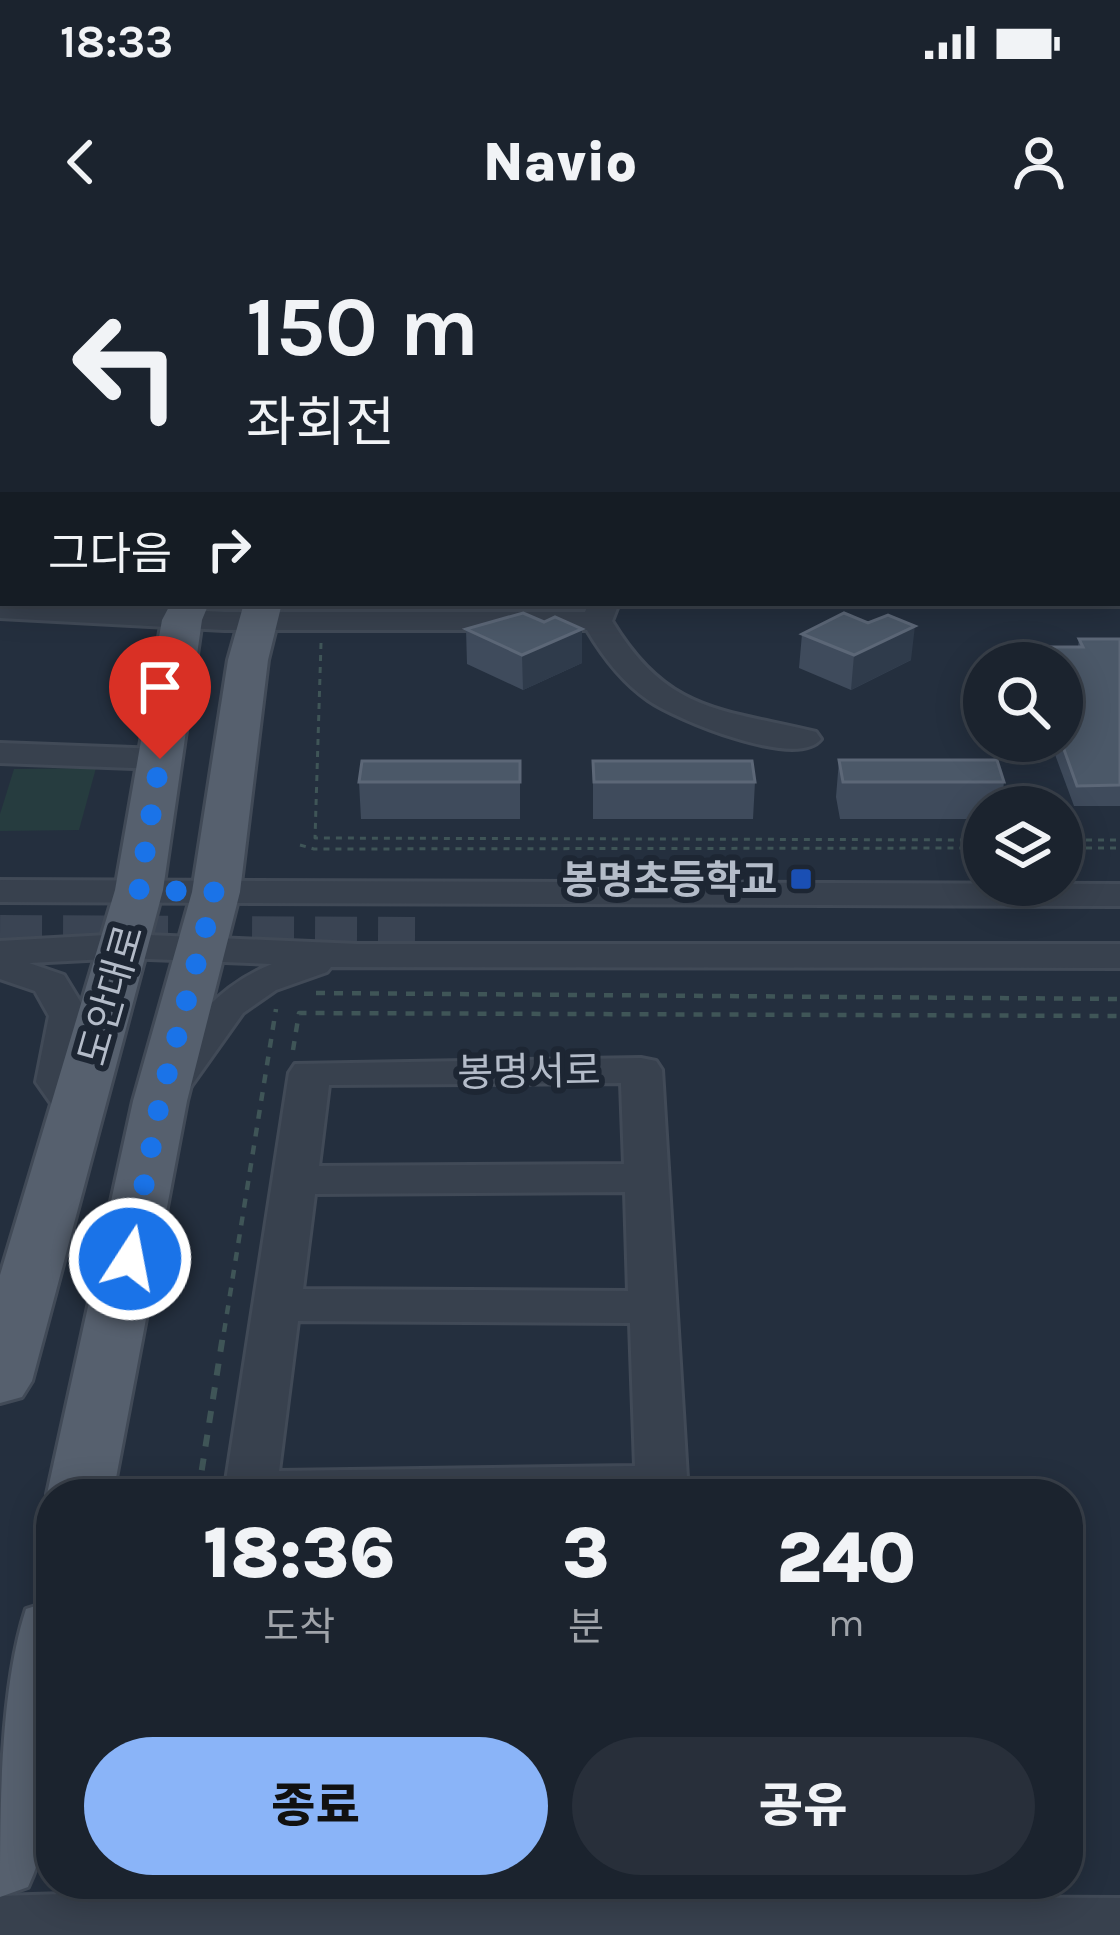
<!DOCTYPE html>
<html lang="ko">
<head>
<meta charset="utf-8">
<style>
	body { margin:0; font-family:Karla,"Noto Sans KR",sans-serif; background:#282f3a; color:#f1f3f6; height:100vh; display:flex; flex-direction:column; font-size:45px; white-space:nowrap }
	* { box-sizing:border-box; margin:0 }
	p { font-size:39px; color:#a0a4aa }
	.icon { flex:none; width:66px; height:66px; fill:none; stroke:currentColor; stroke-width:2; stroke-linecap:round; stroke-linejoin:round }
	.map { position:relative; flex:1; overflow:hidden }
	.details { position:absolute; left:36px; top:1239px; width:1047px; height:420px; display:flex; flex-direction:column; background:#1b232e; border-radius:48px; box-shadow:0 6px 30px #0003,0 0 0 3px #39404a }
	.details>* { flex:none }
	.hud { position:absolute; left:0px; top:0px; width:1122px; height:366px; box-shadow:0 6px 30px #0003,0 0 0 3px #39404a; background:#1b232e; color:#f1f3f6; overflow:hidden }
	.buttons { position:absolute; left:963px; top:402px; display:grid; gap:24px }
	.buttons a { display:grid; place-items:center; width:120px; height:120px; border-radius:50%; background:#1b232e; box-shadow:0 6px 30px #0003,0 0 0 3px #39404a; font-size:60px }
	.pin { position:absolute; display:grid; place-items:center; width:102px; height:102px; color:#fff; margin:-123px -51px; border-radius:50% 50% 50% 0; rotate:-45deg; box-shadow:0 0 12px #0007 }
	.pin .icon { rotate:45deg }
	.me { position:absolute; width:132px; margin:-66px; rotate:11deg; stroke-linejoin:round; filter:drop-shadow(0 0 9px #0008) }
	.turn { display:flex; align-items:center; gap:42px; height:252px; padding:0 48px; font-size:54px }
	.turn .icon { width:156px; height:156px; stroke-width:2.5 }
	.turn b { display:block; font-size:84px; line-height:102px }
	.then { display:flex; align-items:center; height:114px; padding:0 48px; background:#0003; gap:24px; font-size:45px }
	.eta { display:flex; justify-content:space-evenly; align-items:center; height:204px; text-align:center }
	.eta b { font-size:72px; font-weight:800; line-height:84px }
	.button { display:flex; gap:24px; margin-top:auto; padding:24px 48px }
	.button a { flex:1; height:138px; border-radius:72px; background:#8ab4f8; color:#111; font-size:48px; font-weight:800; line-height:138px; text-align:center }
	.button a+a { background:#282f3a; color:#f1f3f6 }
	.status { display:flex; justify-content:space-between; align-items:center; height:84px; padding:0 60px; background:#1b232e; direction:ltr }
	.status svg { height:33px; fill:currentColor }
	header { display:flex; justify-content:space-between; align-items:center; height:156px; padding:0 48px; background:#1b232e; font-size:54px; font-weight:800 }
	.map>svg:first-child { display:block }
</style>
</head>
<body>
<div class="status"><b>18:33</b><svg viewBox="0 0 49 12"><path d="M0 12V9h3v3zM5 12V6h3v6zM10 12V3h3v9zM15 12V0h3v12zM26 1h20v11H26zM47 4h2v5h-2z"/></svg></div>
<header><svg class="icon" aria-label="back" viewBox="0 0 24 24"><path d="M15 5l-7 7 7 7"/></svg>Navio<svg class="icon" aria-label="person" viewBox="0 0 24 24"><circle cx="12" cy="8" r="4"/><path d="M4 21q1-7 8-7t8 7"/></svg></header>
<div class="map">
<svg width="1120" height="1695" viewBox="0 0 1120 1695">
	<rect width="100%" height="100%" fill="#242f3e"/>
	<path fill="#263c3f" d="M96,528L79,590L0,591V574L14,529Z"/>
	<g fill="none" stroke-linecap="round" stroke-linejoin="round">
		<path stroke="#3a4453" stroke-width="42" stroke-dasharray="42 21" stroke-linecap="butt" d="M0,696L415,698"/>
		<defs>
			<path id="minor" d="M48,0H72L46,3Z
				M562,0H585L560,3Z
				M767,0H789L765,3Z
				M948,0H970L946,3Z
				M3,31V46L0,47V32Z
				M0,71H3V85H0Z
				M1119,114H1120V128H1119Z
				M0,137L3,138V154L0,153Z
				M1119,150L1120,151V167L1119,166Z
				M1119,250H1120V266H1119Z
				M0,360L224,372H585L589,363H619L612,381C668,474 723,469 816,492L821,499C797,530 675,479 648,460C622,442 603,417 587,390H224L0,378Z
				M0,503L160,509L172,512L177,519L172,526L160,529L0,523Z
				M0,640L1120,644V666L0,662Z
				M125,694L357,704H1120V728L331,727L327,732L276,750L243,773L189,849L174,853L159,849L153,840C187,789 214,747 272,724L125,718L29,723L64,735L89,776L78,842L98,870L92,879L77,883L62,879L36,842L49,776L35,751L0,739V701Z
				M641,818L656,821L662,830L688,1254H224L289,833L295,824ZM621,843L624,924L319,926L329,845ZM625,952L628,1051L303,1049L315,954ZM298,1081L630,1083L635,1226L279,1231Z
				M96,1653L1120,1658V1695H0V1656Z"/>
			<path id="major" d="M515,0H565L567,3H517Z
				M612,0H644L646,3H614Z
				M1119,67H1120V85H1119Z
				M171,363H209L202,380L163,650L32,1141L22,1157L0,1163V1035L115,650L162,380Z
				M244,363H282L268,420L240,652L187,861L113,1254H51V1262L47,1254L133,861L192,652L228,420Z
				M51,1361C51,1453 68,1562 28,1647L0,1657C0,1568 0,1449 26,1369Z"/>
		</defs>
		<use href="#minor" stroke="#414a57" stroke-width="6"/>
		<use href="#major" stroke="#414a57" stroke-width="6"/>
		<path stroke="#3f5557" stroke-width="3" stroke-dasharray="6 6" stroke-linecap="butt" d="M321,403L315,598L984,600
			M1062,600H1120
			M300,605L314,609L984,608
			M1062,608H1120"/>
		<path stroke="#3f5557" stroke-width="4.5" stroke-dasharray="9 9" stroke-linecap="butt" d="M316,753L1120,759
			M293,810L299,773L1120,776
			M224,1092L276,769"/>
		<path stroke="#3f5557" stroke-width="6" stroke-dasharray="12 12" stroke-linecap="butt" d="M198,1254L224,1089"/>
		<use href="#minor" fill="#38414e" fill-rule="evenodd"/>
		<use href="#major" fill="#56606e" fill-rule="evenodd"/>
	</g>
	<path fill="#3f4b5c" d="M199,0H499L500,3H199Z
		M650,0H748L746,3H650Z
		M804,0H865L863,3H804Z
		M466,389L582,423L523,450L467,424Z
		M802,394L911,420L851,450L799,428Z
		M1079,399H1120V566H1074L1050,501H1062V423H1023L1026,407H1078Z
		M839,520L1004,542L1001,567H984V579H840L836,557Z
		M520,521V579H361L359,542Z
		M593,521L755,542L753,579H593Z"/>
	<path fill="#2f3b4b" d="M0,0H24L19,3H3V13L0,15Z
		M3,169V193L0,195V171Z
		M915,386L911,420L851,450L854,415Z
		M582,389V423L523,450L522,415Z"/>
	<path fill="#4b5868" stroke="#5c6777" stroke-width="3" d="M332,0H494L491,3H328Z
		M973,0H1120V20L1119,3H971Z
		M523,373L544,382L555,377L582,389L522,415L466,389Z
		M844,373L868,383L888,375L915,386L854,415L802,394Z
		M1079,399H1120V545L1077,546L1061,501L1062,423H1031L1026,407H1083Z
		M839,520H997L1004,542H843Z
		M362,521H520V542H359Z
		M593,521H752L755,542H594Z"/>
	<g fill="none" stroke-linecap="round" stroke-linejoin="round">
		<path stroke="#1a73e8" stroke-width="21" stroke-dasharray="0 37.8" d="M130,1019L160,861L215,652L139,650L160,519"/>
	</g>
	<rect fill="#1a4fb4" stroke="#1d2633" stroke-width="4.5" x="789" y="627" width="24" height="24" rx="6"/>
	<g text-anchor="middle" stroke-width="12" stroke-linejoin="round" paint-order="stroke">
		<g font-size="39" font-weight="bold" fill="#b4bcc9" stroke="#1d2633" text-anchor="end">
			<text x="777" y="653">봉명초등학교</text>
		</g>
		<g font-size="39" fill="#b4bcc9" stroke="#1d2633">
			<text transform="translate(110 755) rotate(-74)" y="14">도안대로</text>
			<text transform="translate(529 831) rotate(-1)" y="14">봉명서로</text>
		</g>
	</g>
</svg>
<div class="buttons">
<a><svg class="icon" aria-label="search" viewBox="0 0 24 24"><circle cx="10" cy="10" r="6"/><path d="M15 15l6 6"/></svg></a>
<a><svg class="icon" aria-label="layers" viewBox="0 0 24 24"><path d="M12 4l9 5-9 5-9-5zM3 14l9 5 9-5"/></svg></a>
</div>
<div class="pin" style="left:160px;top:519px;background:#d93025"><svg class="icon" aria-label="arrive" viewBox="0 0 24 24"><path d="M6 21V4h12l-3 4 3 4H6"/></svg></div>
<svg class="me" style="left:130px;top:1019px" viewBox="-20 -20 40 40"><circle r="17" fill="#1a73e8" stroke="#fff" stroke-width="3"/><path d="M0-11L8 9 0 5-8 9z" fill="#fff"/></svg>
<div class="hud">
<div class="turn"><svg class="icon" aria-label="left" viewBox="0 0 24 24"><path d="M17 20v-9H6M10 6l-5 5 5 5"/></svg><div><b>150 m</b>좌회전</div></div>
<div class="then">그다음<svg class="icon" aria-label="right" viewBox="0 0 24 24"><path d="M7 20v-9h11M14 6l5 5-5 5"/></svg></div>
</div>
<section class="details">
<div class="eta">
<div><b>18:36</b><p>도착</p></div>
<div><b>3</b><p>분</p></div>
<div><b>240</b><p>m</p></div>
</div>
<div class="button"><a>종료</a><a>공유</a></div>
</section>
</div>
</body>
</html>
